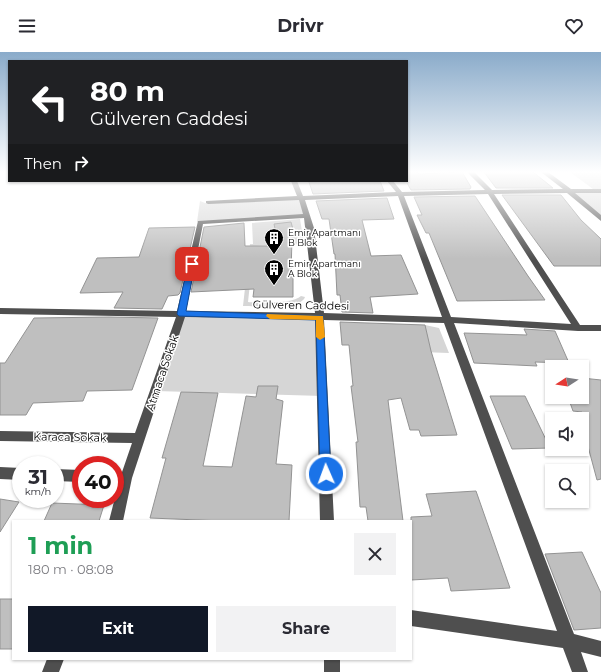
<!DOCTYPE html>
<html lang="en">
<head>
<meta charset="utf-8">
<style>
	body { margin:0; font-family:Montserrat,sans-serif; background:#f2f2f3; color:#2b2b33; height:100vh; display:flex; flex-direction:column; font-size:15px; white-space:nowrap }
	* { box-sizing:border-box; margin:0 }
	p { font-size:13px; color:#7c7c81 }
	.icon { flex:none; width:22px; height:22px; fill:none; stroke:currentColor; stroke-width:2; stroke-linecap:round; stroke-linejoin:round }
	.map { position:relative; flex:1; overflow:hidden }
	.side { position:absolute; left:12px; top:468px; width:400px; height:140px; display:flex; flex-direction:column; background:#fff; border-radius:0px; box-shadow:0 1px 3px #0004 }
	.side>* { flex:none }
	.hud { position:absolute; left:8px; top:8px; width:400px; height:122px; border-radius:0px; box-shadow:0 1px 3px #0004; background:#202124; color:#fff; overflow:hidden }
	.needle { width:26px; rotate:258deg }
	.buttons { position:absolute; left:545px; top:308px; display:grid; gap:8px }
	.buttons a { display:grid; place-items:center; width:44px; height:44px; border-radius:0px; background:#fff; box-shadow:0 1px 3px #0004; font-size:20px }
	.speed { position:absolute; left:12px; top:404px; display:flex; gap:8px; font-size:20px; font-weight:700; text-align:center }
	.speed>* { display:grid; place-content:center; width:52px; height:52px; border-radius:50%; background:#fff; box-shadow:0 1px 3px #0004; line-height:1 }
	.speed small { font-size:10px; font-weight:400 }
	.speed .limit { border:6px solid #d22; background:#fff; color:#111 }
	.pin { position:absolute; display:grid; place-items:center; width:34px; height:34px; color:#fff; margin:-17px; border-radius:8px; box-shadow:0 2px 6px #0006 }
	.me { position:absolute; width:44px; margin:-22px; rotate:358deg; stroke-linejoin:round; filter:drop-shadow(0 0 3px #0008) }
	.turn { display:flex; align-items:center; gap:14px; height:84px; padding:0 16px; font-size:18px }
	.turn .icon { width:52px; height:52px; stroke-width:2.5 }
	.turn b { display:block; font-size:28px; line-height:34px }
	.then { display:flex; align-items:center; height:38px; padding:0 16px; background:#0003; gap:8px; font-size:15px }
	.round { display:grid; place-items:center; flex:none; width:42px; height:42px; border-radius:0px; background:#f2f2f3 }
	.headline { display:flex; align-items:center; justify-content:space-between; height:68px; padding:0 16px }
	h1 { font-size:24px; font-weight:700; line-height:30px; color:#1e9e55 }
	.button { display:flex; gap:8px; margin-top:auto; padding:8px 16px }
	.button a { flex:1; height:46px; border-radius:0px; background:#111827; color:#fff; font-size:16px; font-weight:700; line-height:46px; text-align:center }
	.button a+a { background:#f2f2f3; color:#2b2b33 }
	header { display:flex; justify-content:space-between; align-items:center; height:52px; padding:0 16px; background:#fff; font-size:18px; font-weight:700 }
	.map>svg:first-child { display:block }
</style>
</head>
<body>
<header><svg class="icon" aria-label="menu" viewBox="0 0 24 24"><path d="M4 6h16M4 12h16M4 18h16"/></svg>Drivr<svg class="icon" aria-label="heart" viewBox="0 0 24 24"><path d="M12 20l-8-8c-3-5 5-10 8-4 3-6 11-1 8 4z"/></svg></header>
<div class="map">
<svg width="601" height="620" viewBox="0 0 601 620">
	<rect width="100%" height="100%" fill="#fff"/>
	<path fill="#d6d6d6" d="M570,120H601V137H593Z
		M572,140H601V165Z
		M300,145L306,164L197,170L200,149L205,151Z
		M300,167L304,192L254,194L248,250C260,251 293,252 301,244L305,245C301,258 256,254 243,254L250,192H253L252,171Z
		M181,262L320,266L323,344L156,339Z
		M384,272L425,273L439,276L449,301L392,299Z"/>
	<path fill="#bfbfbf" stroke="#939393" d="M407,120H417L419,122L462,120L471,135L470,137L411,138L407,131Z
		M484,120H533L553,136H496Z
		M327,129H380L384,139L313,142L309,130Z
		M502,143H561L581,168L601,187V214H554Z
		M475,144L528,224L545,248L457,249L429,181H426L417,163H422L414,145Z
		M387,146L394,167L362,168L371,204L401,203L418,242L370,245L373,261L342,260L340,243H337L335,202H334L329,167H322L316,149Z
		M291,170L295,185H292L291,223H293V245H253L254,237L191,240L204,175L244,171L245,194H279L274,172Z
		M195,175L180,241L178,243L168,244L162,257L114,256L123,240L80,241L97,206L139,205L149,176Z
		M109,265L158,266L132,338L87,339L83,349L33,351L26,363H0V311H5L34,266Z
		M340,270L425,273L431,299L457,383L421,384L419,378H410L401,346L388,348L403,469H368L366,455H360L356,390H358L351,334H353L349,293H342Z
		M524,277L555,279L569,311L535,310L537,314L474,311L464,281L527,283Z
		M582,326L601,328V427L597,428L582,372V360L573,359L568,345H582Z
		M258,334H278L276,347L283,349L276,412L292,413L289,469H223L150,466L166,406H162L181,340L218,341L203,414L232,415L246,344L256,345Z
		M490,344H525L550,396L512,397Z
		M476,439L510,536L451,539L448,526L411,528V465L432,464L426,442Z
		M0,447L19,450L0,480Z
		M52,451L104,453L99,469H44Z
		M582,500L601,541V576L574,578L545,502Z
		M0,547H13V597H0Z"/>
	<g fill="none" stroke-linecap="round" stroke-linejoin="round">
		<path fill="#4f4f4f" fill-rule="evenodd" d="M467,120H474L492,138L563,137L541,120H548L571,137H601V141H575L601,163V169L567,141L494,142L580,273H601V279H578L454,271L574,582L601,589V605L581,600L588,620H572L563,596L411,574V558L557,579L444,271L324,268L334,469H320L315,267L185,265L132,426L123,469H109L120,426L132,391L0,389V379L135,381L176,265L0,262V256L177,259L198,169L303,162L299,148L208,152L206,151V149L297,144L291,129H297L303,144L396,140L387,129H393L402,140L485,138ZM488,142L571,272L451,265L404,144ZM398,144L442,265L324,261L314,176L305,148ZM304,166L315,261L186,259L203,172Z
			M0,415L21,416V428L0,427Z
			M55,417L81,418V430L55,429Z
			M47,607H64L59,620H42Z
			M324,607H340V620H324Z"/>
	</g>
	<linearGradient id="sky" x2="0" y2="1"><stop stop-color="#8aabca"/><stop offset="0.58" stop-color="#fff"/><stop offset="1" stop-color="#fff" stop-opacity="0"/></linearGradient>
	<rect width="601" height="207" fill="url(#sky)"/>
	<path fill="#1a73e8" stroke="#114b97" d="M192,210L195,212L186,259L323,264L331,422L330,426L326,427L321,426L320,422L316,268L179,264L177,262L188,212Z"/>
	<path fill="#f59e0b" d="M267,262L323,264L325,285L320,288L316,285V268L270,267L266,264Z"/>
	<defs>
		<symbol id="building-pin" viewBox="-11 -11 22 30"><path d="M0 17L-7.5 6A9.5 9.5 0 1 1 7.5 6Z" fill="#000" stroke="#fff"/><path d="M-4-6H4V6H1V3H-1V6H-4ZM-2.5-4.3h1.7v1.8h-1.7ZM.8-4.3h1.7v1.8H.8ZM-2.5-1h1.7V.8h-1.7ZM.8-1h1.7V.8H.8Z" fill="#fff"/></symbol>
	</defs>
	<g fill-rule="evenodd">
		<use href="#building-pin" x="263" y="175" width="22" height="30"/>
		<use href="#building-pin" x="263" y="206" width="22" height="30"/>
	</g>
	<g text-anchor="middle" stroke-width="3" stroke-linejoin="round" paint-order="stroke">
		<g font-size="9" fill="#000" stroke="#fff" text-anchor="start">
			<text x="288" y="184">Emir Apartmanı<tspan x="288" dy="10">B Blok</tspan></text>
			<text x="288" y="215">Emir Apartmanı<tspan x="288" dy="10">A Blok</tspan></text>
		</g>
		<g font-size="11" fill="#000" stroke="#fff">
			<text transform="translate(301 253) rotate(1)" y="4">Gülveren Caddesi</text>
			<text transform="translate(162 321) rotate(-71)" y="4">Atmaca Sokak</text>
			<text transform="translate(70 385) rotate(1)" y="4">Karaca Sokak</text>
		</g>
	</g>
</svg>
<div class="buttons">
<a><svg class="needle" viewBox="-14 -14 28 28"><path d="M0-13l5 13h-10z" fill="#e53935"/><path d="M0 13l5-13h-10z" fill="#7c7c81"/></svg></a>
<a><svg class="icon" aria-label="sound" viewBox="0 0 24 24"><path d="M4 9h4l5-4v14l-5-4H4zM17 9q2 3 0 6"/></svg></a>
<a><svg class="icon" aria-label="search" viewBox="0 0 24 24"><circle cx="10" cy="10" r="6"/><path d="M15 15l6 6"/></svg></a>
</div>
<div class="speed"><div>31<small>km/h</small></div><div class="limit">40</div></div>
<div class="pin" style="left:192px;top:212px;background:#d93025"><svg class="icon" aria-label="arrive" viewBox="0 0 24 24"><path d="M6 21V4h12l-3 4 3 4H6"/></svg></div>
<svg class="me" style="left:326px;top:422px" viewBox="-20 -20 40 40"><circle r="17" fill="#1a73e8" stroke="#fff" stroke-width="3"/><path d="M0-11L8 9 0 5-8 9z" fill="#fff"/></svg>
<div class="hud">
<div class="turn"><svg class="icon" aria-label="left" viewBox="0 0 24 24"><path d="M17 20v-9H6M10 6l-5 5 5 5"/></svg><div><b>80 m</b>Gülveren Caddesi</div></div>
<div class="then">Then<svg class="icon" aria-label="right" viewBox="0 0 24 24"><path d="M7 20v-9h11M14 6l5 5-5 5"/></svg></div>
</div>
<section class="side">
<div class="headline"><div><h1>1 min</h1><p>180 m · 08:08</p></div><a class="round"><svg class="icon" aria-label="close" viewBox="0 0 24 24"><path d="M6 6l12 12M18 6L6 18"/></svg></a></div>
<div class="button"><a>Exit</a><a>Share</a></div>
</section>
</div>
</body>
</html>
